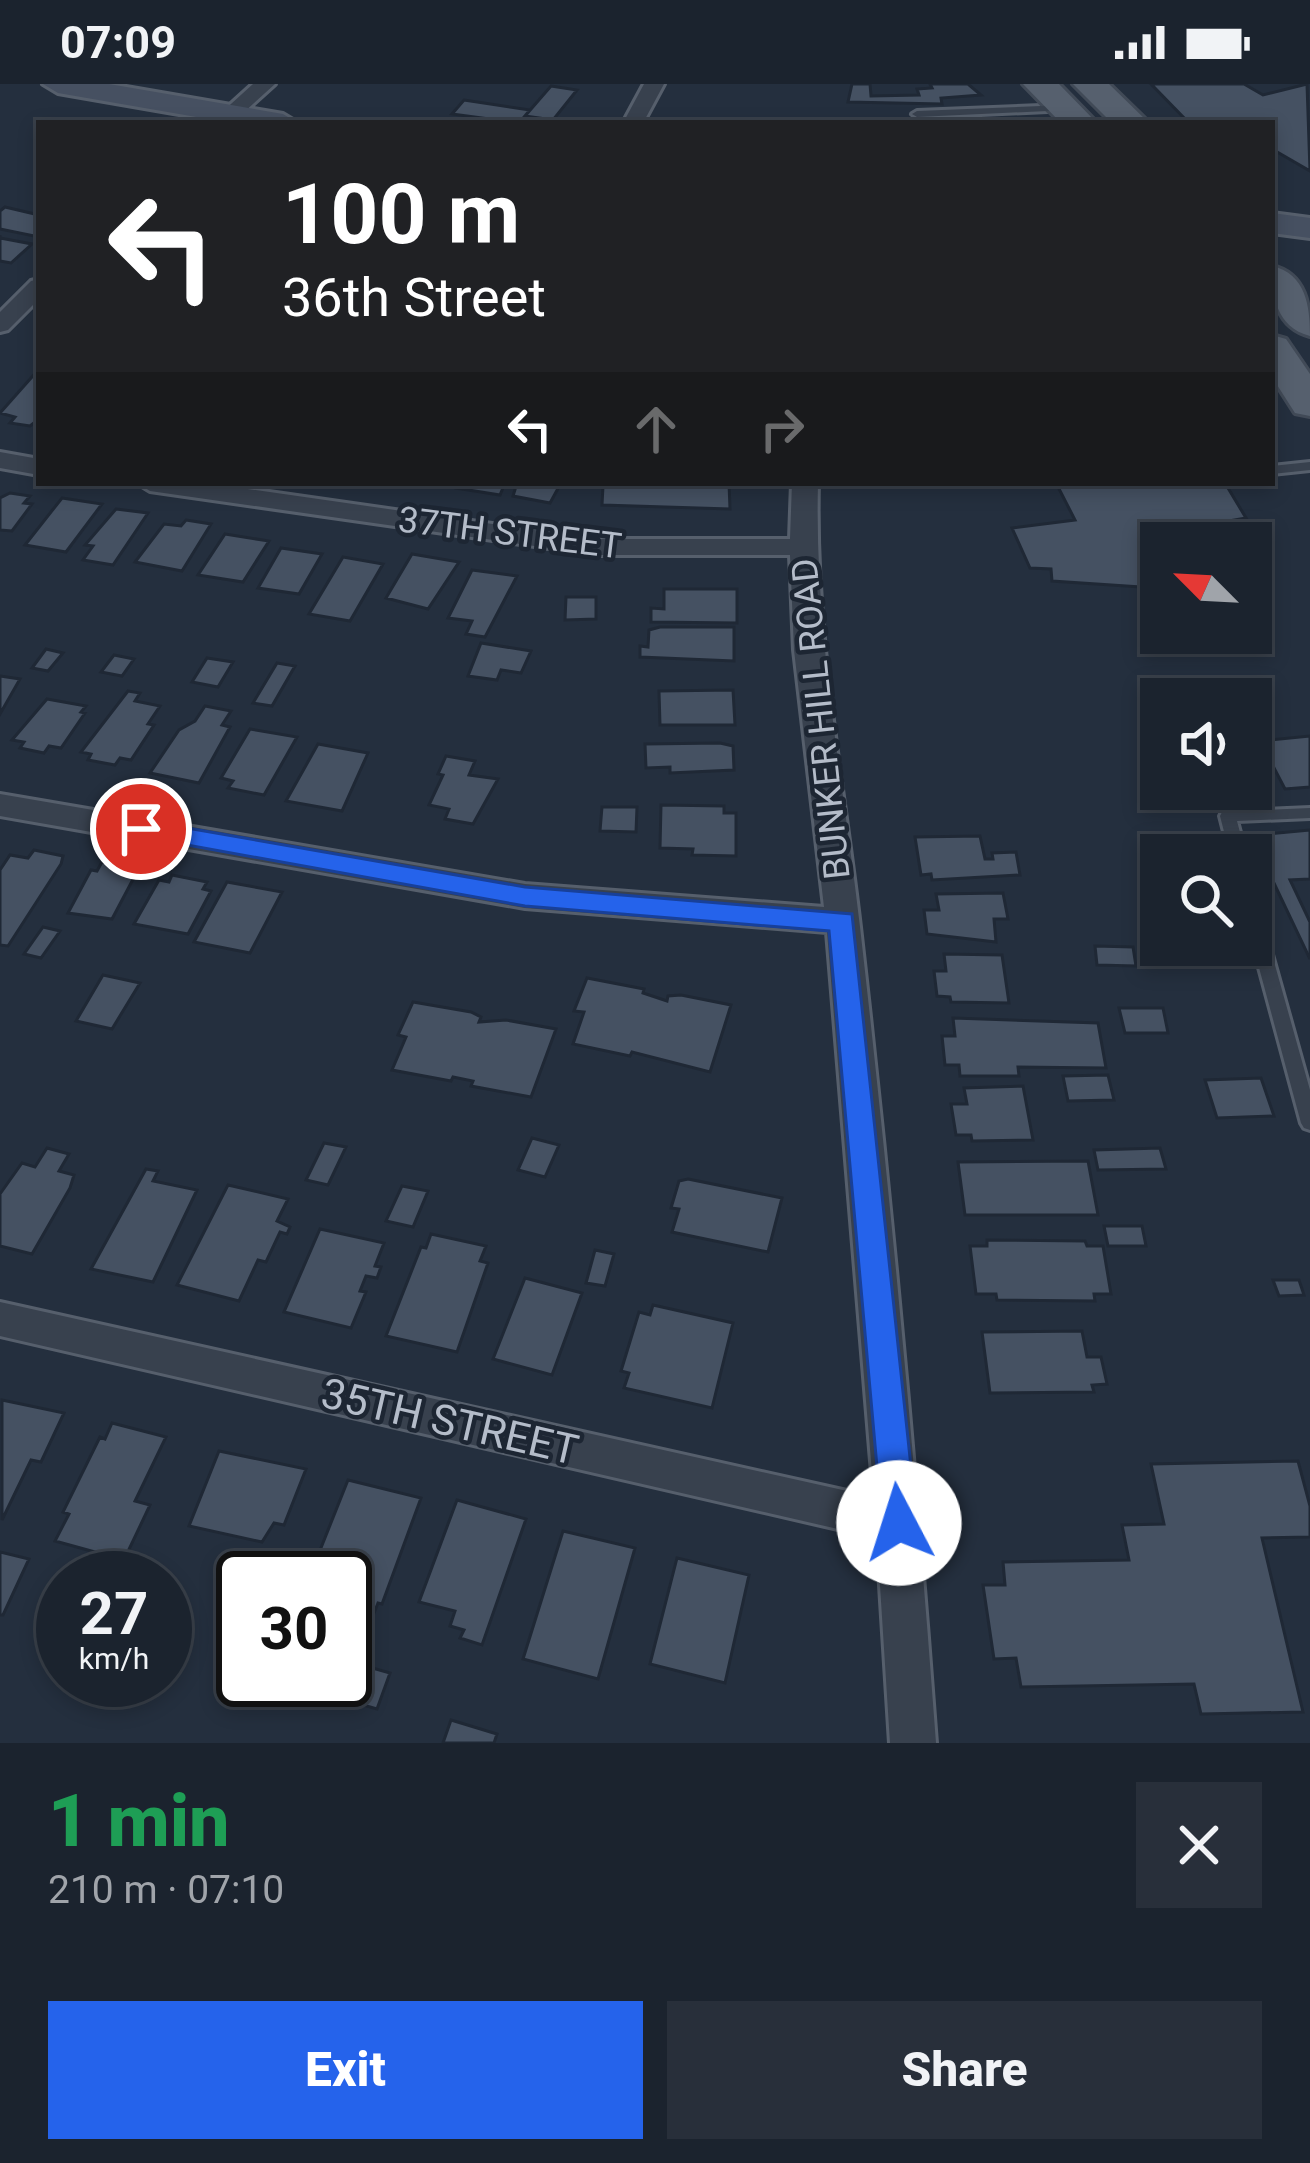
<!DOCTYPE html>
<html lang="en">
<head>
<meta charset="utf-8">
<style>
	body { margin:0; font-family:Roboto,sans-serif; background:#282f3a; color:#f1f3f6; height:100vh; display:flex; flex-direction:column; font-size:45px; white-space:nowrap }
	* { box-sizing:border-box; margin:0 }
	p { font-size:39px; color:#a0a4aa }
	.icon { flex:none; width:66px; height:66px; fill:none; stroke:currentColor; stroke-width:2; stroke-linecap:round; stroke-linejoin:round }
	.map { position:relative; height:1659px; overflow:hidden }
	.panel { display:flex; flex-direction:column; background:#1b232e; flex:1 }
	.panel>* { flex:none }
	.top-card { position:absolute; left:36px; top:36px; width:1239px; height:366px; border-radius:0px; box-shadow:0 6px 18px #0003,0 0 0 3px #39404a; background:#202124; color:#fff; overflow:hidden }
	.needle { width:78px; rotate:294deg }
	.buttons { position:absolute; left:1140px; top:438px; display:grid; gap:24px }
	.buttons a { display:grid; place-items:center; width:132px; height:132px; border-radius:0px; background:#1b232e; box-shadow:0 6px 18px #0003,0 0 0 3px #39404a; font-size:60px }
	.speed { position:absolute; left:36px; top:1467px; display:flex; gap:24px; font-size:60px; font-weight:700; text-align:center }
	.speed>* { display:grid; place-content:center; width:156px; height:156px; border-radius:50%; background:#1b232e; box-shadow:0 6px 18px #0003,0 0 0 3px #39404a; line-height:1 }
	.speed small { font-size:30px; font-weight:400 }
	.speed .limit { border:6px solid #111; border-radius:18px; background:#fff; color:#111 }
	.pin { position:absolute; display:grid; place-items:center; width:102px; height:102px; color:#fff; margin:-51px; border:6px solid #fff; border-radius:50%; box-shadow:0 3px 12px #0007 }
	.me { position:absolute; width:132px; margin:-66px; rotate:355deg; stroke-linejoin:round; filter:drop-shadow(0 0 9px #0008) }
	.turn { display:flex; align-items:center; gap:42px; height:252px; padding:0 48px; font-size:54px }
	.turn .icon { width:156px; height:156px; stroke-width:2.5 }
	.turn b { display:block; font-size:84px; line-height:102px }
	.lanes { display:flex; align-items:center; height:114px; padding:0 48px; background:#0003; justify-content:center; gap:60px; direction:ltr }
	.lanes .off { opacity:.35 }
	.round { display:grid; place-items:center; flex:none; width:126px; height:126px; border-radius:0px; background:#282f3a }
	.summary { display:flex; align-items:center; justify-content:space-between; height:204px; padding:0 48px }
	h1 { font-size:72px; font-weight:800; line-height:90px; color:#1e9e55 }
	.button { display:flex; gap:24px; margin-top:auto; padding:24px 48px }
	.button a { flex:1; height:138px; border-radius:0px; background:#2563eb; color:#fff; font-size:48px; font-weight:800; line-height:138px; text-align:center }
	.button a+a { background:#282f3a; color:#f1f3f6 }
	.status { display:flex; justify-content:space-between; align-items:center; height:84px; padding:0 60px; background:#1b232e; direction:ltr }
	.status svg { height:33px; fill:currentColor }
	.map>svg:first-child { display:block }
</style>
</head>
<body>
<div class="status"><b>07:09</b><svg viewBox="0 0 49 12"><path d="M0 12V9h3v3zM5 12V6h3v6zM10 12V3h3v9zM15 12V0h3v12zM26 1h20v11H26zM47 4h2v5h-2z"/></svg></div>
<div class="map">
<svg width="1310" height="1659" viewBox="0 0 1310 1659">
	<rect width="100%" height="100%" fill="#242f3e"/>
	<path fill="#455162" stroke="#1f2835" stroke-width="3" d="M852,0H870L871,12L919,11L917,5L932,4L930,0H968L981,11L941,14L942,20L848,18Z
		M1151,0H1244L1263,11L1307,0L1310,87L1272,65V39H1189Z
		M551,2L577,6L553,36L525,32Z
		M464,16L530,26L519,39L452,30Z
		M5,123L39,131V153L0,145V127Z
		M0,151V154L32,160L11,179L0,177Z
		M39,285V335L30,342L10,339L15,333L0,329Z
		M458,399H505L500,411L456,404Z
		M517,399H561L550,419L513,412Z
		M669,399H729L730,425L602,421L603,402Z
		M1056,399H1225L1246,434L1234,436L1248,459H1161V498L1156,504L1052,497L1051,485L1030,484L1012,444L1075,436Z
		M10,409L30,412L24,419L32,420L12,447L0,446V414Z
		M62,414L102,420L66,468L25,461Z
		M116,425L148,429L113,481L83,476L93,462L85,461Z
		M186,436L211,440L182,487L135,478L164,440L181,442Z
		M225,450L269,457L243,498L198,491Z
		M281,464L322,470L299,510L258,504Z
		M412,470L459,478L428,525L386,514Z
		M343,473L383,480L350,537L309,530Z
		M472,486L517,492L485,553L466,550L472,537L448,534Z
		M664,505H737V539L651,538V524L664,525Z
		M566,513H596V535L565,536Z
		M660,543H734V577L640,573V562L648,563L649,546Z
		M481,559L531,567L521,589L501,586L497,596L468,592Z
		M46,565L63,569L48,587L32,584Z
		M114,571L134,575L122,592L101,588Z
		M207,574L233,578L218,603L192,598Z
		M277,579L295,582L272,622L253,619Z
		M0,592L20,595L0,630Z
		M733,606L735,641H660L659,607Z
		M128,607L140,609L135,617L160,622L148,640L154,641L131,676L120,674L115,681L88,676L91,670L81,668Z
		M47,615L86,622L81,628L85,629L61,664L49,662L44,669L20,664L24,658L12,656Z
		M205,622L231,627L222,641L230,643L199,699L150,689L179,646L195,637Z
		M250,645L297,653L264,711L228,704L233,697L221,694Z
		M1310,652V703L1285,705L1260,657Z
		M720,659L733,662L734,686L670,689V683L646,684L645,660Z
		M318,660L368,669L342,727L286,717Z
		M446,672L475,677L469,691L498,695L473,740L445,735L449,725L429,721L443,691L438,690Z
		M661,721L724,722V729H736V772L692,771L693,765L660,764Z
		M602,723H637L636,748L600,747Z
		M1310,746V795L1290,796L1310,838V875L1273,797H1267L1246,752Z
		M980,752L985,775H993L992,769L1016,768L1020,791L932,796L931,790L921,791L915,753Z
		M34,766L63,772L61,780L8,862L0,861V786L10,771L28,774Z
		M102,778L139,784L112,835L68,829L91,786L97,787Z
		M172,791L207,798L203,805L211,807L188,850L134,840L159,796L169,798Z
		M227,798L282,808L250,869L194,858Z
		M1003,809L1008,835H994L996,858L927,850L924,826H939L936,810Z
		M43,843L60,847L41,874L24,870Z
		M1095,862L1133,863L1136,882L1097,881Z
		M944,870L1002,871L1009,919L951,918L950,913L937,912L934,887H946Z
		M103,891L140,899L112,945L76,937Z
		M587,894L644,905L643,909L667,917L668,912L681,911L731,921L710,988L632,968L630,972L573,960L584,928L574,927Z
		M413,918L471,928L481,933L479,938L506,936L556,945L531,1013L471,1002L473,997L453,993L451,997L392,986L406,953L398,951Z
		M1119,924H1163L1168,949H1125Z
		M953,934L1098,939L1106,984L1018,983L1019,992H960L959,981H945L942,952H955Z
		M1108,991L1114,1016L1068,1017L1063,992Z
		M1261,994L1274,1032L1217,1034L1205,996Z
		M1023,1002L1033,1056L972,1057L971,1051H956L951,1020H967L964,1004Z
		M532,1054L559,1061L545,1093L518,1086Z
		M324,1059L346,1063L328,1101L306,1096Z
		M47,1064L69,1070L59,1087L74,1091L70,1104L32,1170L0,1162V1110L22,1079L35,1083Z
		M1160,1064L1166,1085L1098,1086L1094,1066Z
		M1088,1077L1098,1131H965L958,1078Z
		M146,1085L158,1087L153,1097L197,1106L153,1198L91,1185Z
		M688,1095L782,1114L768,1168L672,1148L679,1125L671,1124L679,1097Z
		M228,1101L288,1115L277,1137L290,1143L287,1150L280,1148L266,1178L258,1176L239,1217L177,1201Z
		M402,1102L428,1107L413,1143L386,1137Z
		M1104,1142H1142L1146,1162H1108Z
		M320,1145L384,1159L375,1182L381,1183L377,1194L366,1192L360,1207L366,1208L351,1244L284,1228Z
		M431,1150L486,1162L480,1177L488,1179L457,1268L386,1252L421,1163L426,1164Z
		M987,1156L1085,1157L1087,1162H1103L1111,1210H1094L1095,1217L997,1216L996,1210H976L970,1162H987Z
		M595,1166L614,1170L605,1202L586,1199Z
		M525,1194L582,1209L552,1291L493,1275Z
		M1273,1196H1299L1304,1211L1279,1212Z
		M653,1221L733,1239L712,1324L624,1304L629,1289L621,1287L639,1228L650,1231Z
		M1082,1247L1087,1273H1101L1107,1300L1092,1301L1094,1308L990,1309L982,1248Z
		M2,1316L64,1329L41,1378L31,1376L2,1436Z
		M112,1339L166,1353L135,1417L150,1421L124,1476L55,1457L69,1430L63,1428L100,1353L105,1355Z
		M219,1367L306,1385L284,1441L274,1439L262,1458L189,1442Z
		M1298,1377L1310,1422V1453L1262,1454L1303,1628L1201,1630L1194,1600L1021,1603L1016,1574L994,1575L983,1501H1005L1003,1478L1129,1476L1122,1441L1164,1440L1151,1380Z
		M348,1396L421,1414L382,1520L378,1519L362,1560L345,1555V1494H309Z
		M457,1416L526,1435L482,1561L460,1554L464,1546L450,1542L455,1527L419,1518Z
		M563,1447L635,1464L598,1595L523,1575Z
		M0,1468L29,1475L3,1531H0Z
		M677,1474L749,1491L725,1599L650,1580Z
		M369,1583L390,1589L377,1625L356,1619Z
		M451,1636L497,1650L494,1659H443Z"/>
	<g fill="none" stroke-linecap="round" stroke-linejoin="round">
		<defs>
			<path id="service" d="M1065,21L1069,22V26L917,33L912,30L917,27Z
				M1310,378V386L1272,390V382Z
				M1310,724V734L1237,737L1246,771H1230L1220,732L1222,728Z
				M1251,818L1259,824L1310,1006V1046L1304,1044L1301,1039L1251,854Z"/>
			<path id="minor" d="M253,0H275L232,39H210Z
				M644,0H664L643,39H623Z
				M39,195V215L8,246L0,248V228L31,197Z
				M0,368L39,375V391L0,384Z
				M137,399H206L598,455H790L792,399H818C814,549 843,695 860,843C891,1115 916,1387 936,1659H890L877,1454L0,1252V1218L874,1413L827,848L525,824L0,732V710L525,800L824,823L794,566L790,471H598L150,407Z"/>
			<path id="secondary" d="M43,0H109L283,30L298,39H231L58,9Z
				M1272,129L1310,134V154L1272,149Z"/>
			<path id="primary" d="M1023,0H1059L1097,39H1061Z
				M1073,0H1109L1149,39H1112Z
				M1272,182C1306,190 1310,222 1310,252C1276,243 1272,212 1272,182Z
				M1272,251L1286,255L1310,290V332L1295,329L1272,293Z"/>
		</defs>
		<use href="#service" stroke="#565f6c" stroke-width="6"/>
		<use href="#minor" stroke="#565f6c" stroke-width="6"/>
		<use href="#secondary" stroke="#565f6c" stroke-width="6"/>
		<use href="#primary" stroke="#414a57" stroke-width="6"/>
		<use href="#service" fill="#38414e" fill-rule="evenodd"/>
		<use href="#minor" fill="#38414e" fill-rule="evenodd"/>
		<use href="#secondary" fill="#465061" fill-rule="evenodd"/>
		<use href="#primary" fill="#56606e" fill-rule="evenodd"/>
	</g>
	<path fill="#2563eb" stroke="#184099" stroke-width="3" d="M141,736L525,803L852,830L917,1439L912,1450L899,1455L887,1450L882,1439L829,847L525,822L132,751L128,745Z"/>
	<g text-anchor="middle" stroke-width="9" stroke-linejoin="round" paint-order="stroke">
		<g font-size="36" fill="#b4bcc9" stroke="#1d2633">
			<text transform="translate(510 448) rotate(7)" y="13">37TH STREET</text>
			<text transform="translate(820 635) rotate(-96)" y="13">BUNKER HILL ROAD</text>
		</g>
		<g font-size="42" fill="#b4bcc9" stroke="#1d2633">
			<text transform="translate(450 1337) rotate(13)" y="15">35TH STREET</text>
		</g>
	</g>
</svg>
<div class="buttons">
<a><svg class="needle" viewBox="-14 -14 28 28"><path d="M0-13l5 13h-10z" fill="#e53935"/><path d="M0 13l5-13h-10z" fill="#a0a4aa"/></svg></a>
<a><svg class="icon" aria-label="sound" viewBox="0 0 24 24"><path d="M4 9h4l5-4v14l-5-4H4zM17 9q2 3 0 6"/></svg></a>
<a><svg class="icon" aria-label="search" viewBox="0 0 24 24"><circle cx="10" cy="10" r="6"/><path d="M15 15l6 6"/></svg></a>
</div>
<div class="speed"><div>27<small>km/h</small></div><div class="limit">30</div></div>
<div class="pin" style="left:141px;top:745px;background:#d93025"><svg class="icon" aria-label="arrive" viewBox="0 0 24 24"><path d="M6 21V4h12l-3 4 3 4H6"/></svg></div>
<svg class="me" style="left:899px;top:1439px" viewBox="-20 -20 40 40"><circle r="19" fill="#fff"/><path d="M0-13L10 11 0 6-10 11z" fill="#2563eb"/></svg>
<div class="top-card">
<div class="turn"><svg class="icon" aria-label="left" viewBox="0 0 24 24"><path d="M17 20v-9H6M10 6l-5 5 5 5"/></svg><div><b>100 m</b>36th Street</div></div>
<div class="lanes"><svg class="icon" aria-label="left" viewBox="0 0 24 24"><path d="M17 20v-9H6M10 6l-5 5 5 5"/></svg><svg class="icon off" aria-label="ahead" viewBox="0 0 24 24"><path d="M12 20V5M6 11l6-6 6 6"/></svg><svg class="icon off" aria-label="right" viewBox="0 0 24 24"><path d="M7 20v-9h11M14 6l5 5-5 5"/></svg></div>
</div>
</div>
<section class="panel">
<div class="summary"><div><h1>1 min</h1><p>210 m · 07:10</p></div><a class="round"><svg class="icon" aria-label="close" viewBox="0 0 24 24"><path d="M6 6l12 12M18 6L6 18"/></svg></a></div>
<div class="button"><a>Exit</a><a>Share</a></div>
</section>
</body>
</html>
